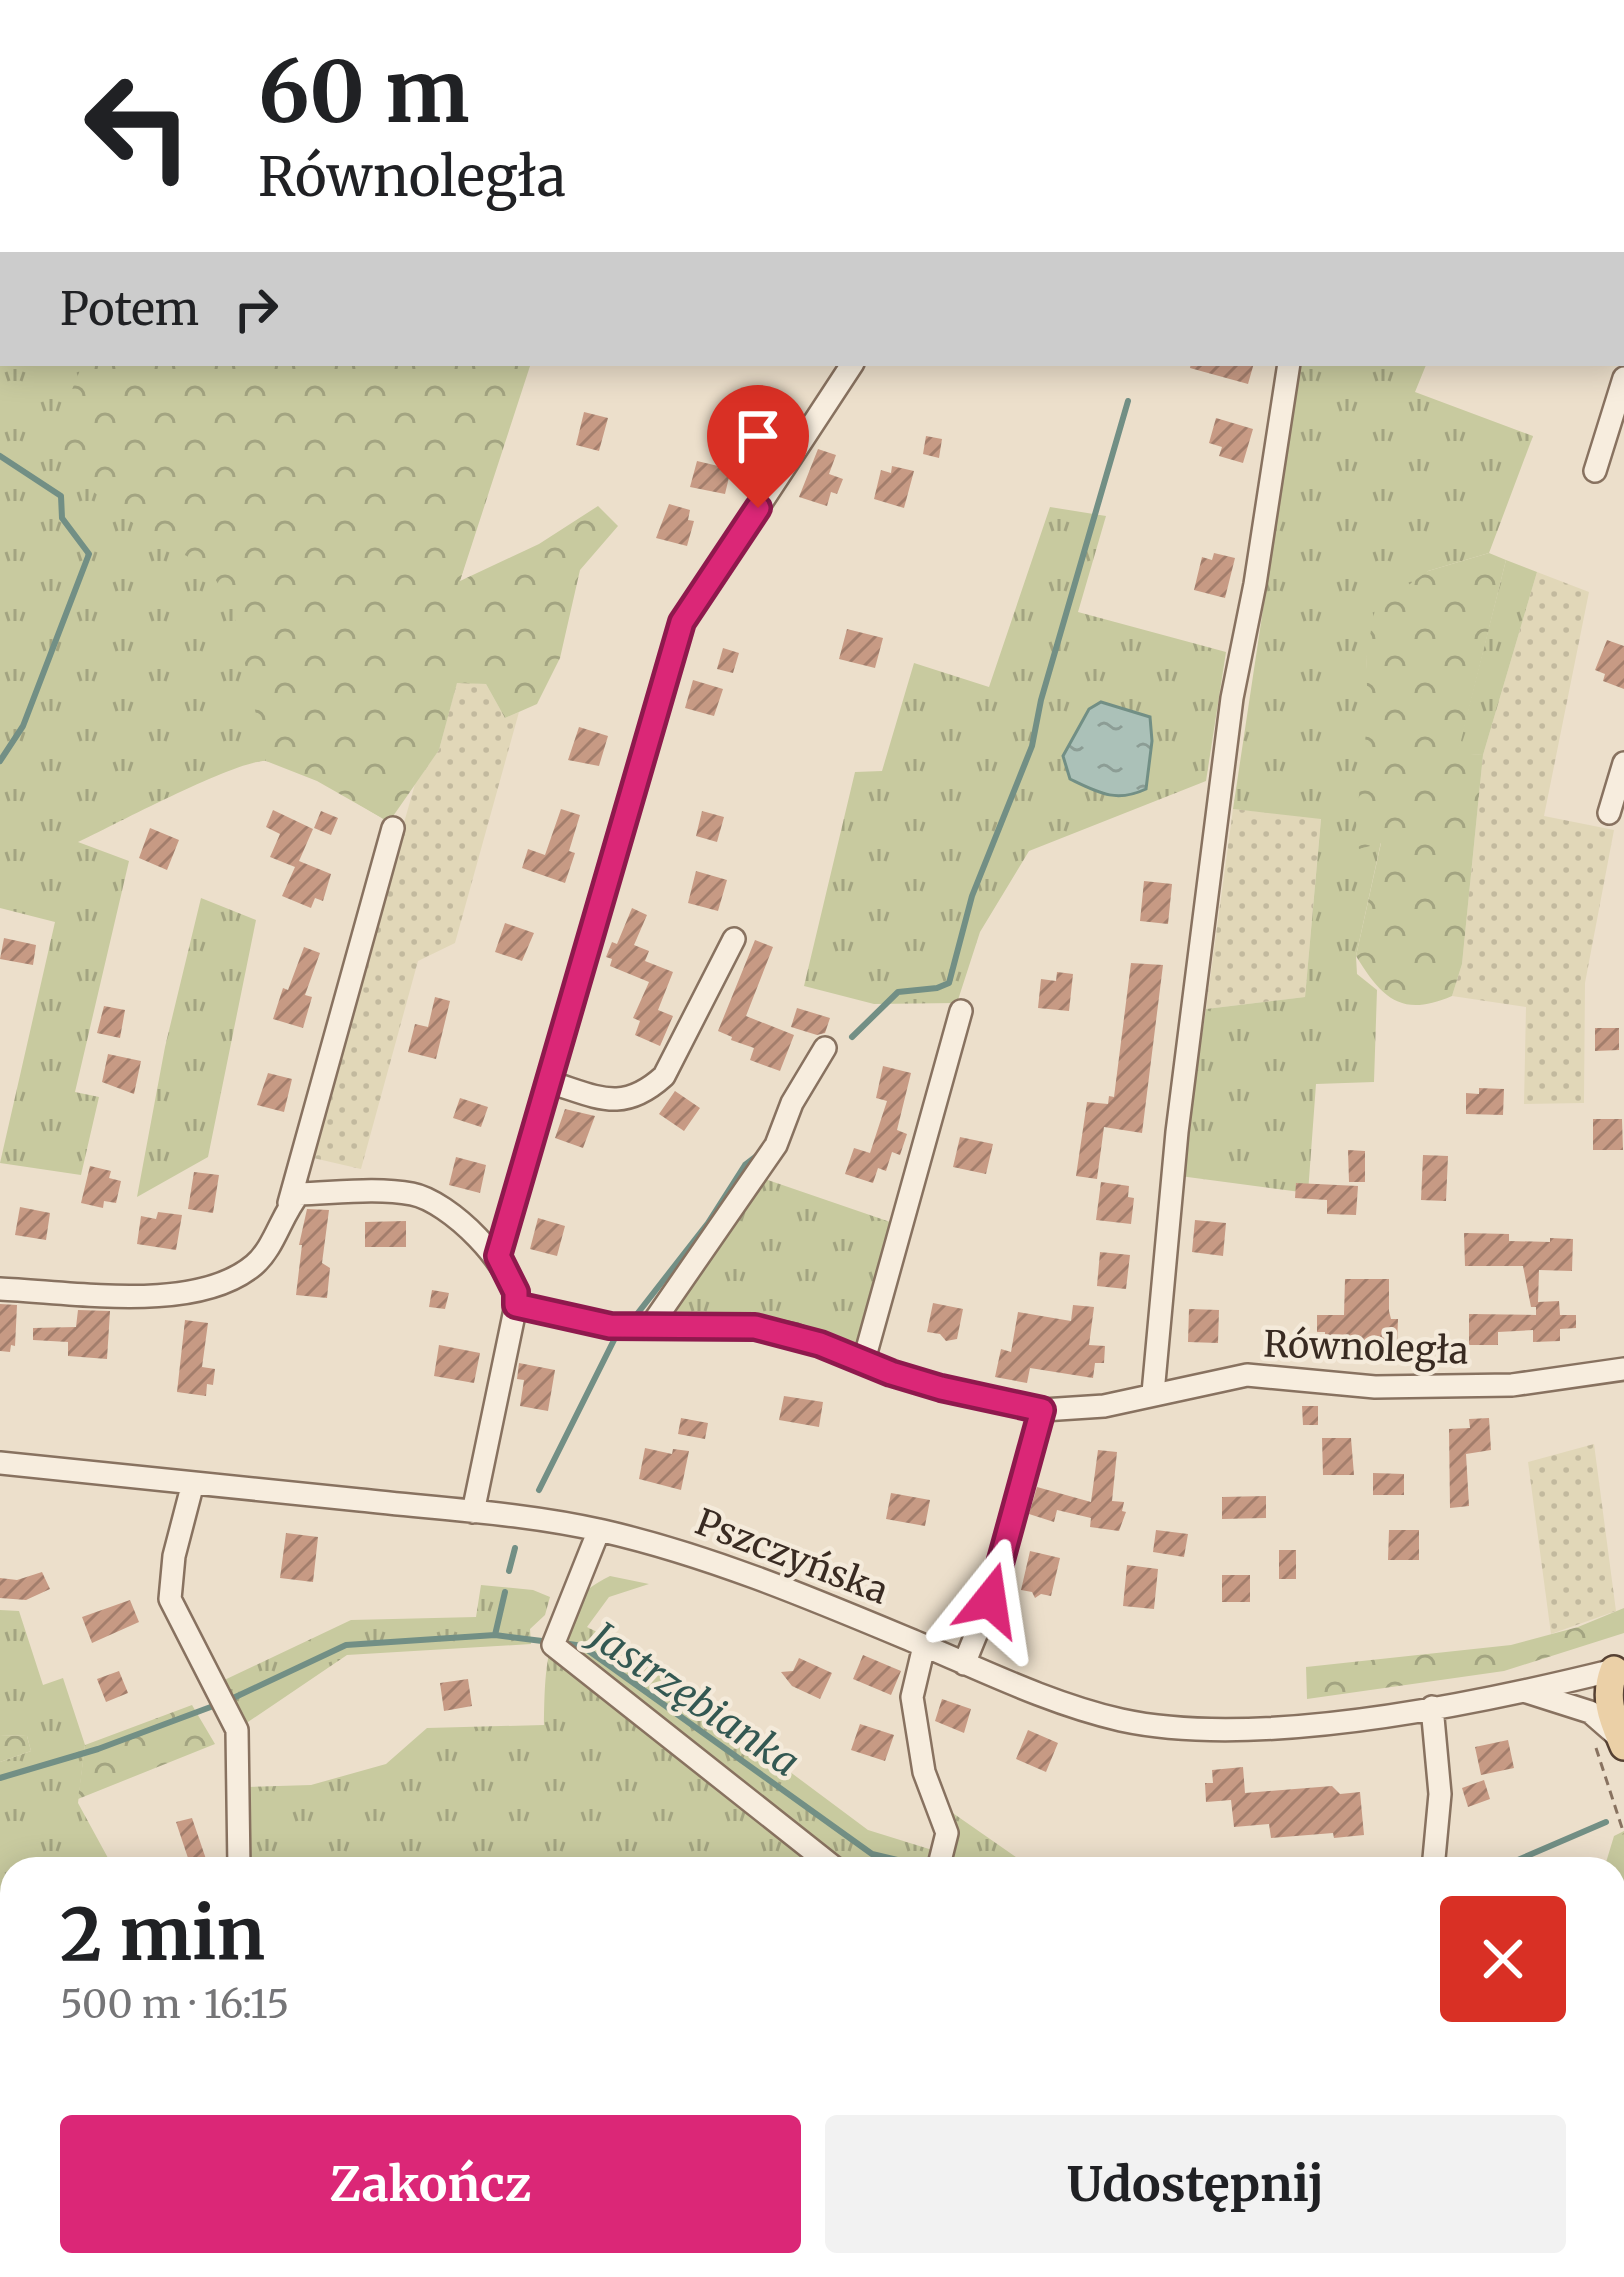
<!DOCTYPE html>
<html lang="pl">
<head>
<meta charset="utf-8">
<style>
	body { margin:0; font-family:Merriweather,serif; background:#f2f2f2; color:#202124; height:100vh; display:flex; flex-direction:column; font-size:45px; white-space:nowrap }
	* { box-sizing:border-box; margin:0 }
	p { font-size:39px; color:#757577 }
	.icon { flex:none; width:66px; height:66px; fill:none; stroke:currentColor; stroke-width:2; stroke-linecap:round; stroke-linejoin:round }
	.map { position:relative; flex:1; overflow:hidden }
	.panel { position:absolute; left:0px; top:1857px; width:1626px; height:420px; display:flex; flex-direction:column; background:#fff; border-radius:36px 36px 0 0; box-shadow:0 6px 30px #0003 }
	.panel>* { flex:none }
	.banner { position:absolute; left:0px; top:0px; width:1626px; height:366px; box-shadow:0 6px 30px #0003; background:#fff; color:#202124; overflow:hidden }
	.pin { position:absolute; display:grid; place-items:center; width:102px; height:102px; color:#fff; margin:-123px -51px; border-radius:50% 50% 50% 0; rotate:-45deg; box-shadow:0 0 12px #0007 }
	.pin .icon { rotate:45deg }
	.me { position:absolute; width:132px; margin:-66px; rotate:15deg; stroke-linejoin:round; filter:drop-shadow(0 0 9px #0008) }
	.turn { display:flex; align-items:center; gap:42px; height:252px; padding:0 60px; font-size:54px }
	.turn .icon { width:156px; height:156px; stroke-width:2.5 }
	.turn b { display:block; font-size:84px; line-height:102px }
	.then { display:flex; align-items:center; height:114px; padding:0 60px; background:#0003; gap:24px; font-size:45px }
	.round { display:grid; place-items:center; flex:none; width:126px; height:126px; border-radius:12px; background:#f2f2f2 }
	.headline { display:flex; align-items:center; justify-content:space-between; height:204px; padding:0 60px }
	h1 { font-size:72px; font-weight:700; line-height:90px }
	.button { display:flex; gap:24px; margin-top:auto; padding:24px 60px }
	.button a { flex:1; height:138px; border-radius:12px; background:#db2777; color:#fff; font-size:48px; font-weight:700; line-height:138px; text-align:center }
	.button a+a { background:#f2f2f2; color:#202124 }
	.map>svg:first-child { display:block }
</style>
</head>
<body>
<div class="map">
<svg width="1624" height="2277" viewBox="0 0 1624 2277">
	<defs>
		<pattern id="farmland-dots" width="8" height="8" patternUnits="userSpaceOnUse" patternTransform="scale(3)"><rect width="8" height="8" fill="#e1d7b8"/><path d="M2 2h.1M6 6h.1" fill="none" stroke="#c2b99e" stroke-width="1.8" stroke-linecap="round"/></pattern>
		<pattern id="grass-tufts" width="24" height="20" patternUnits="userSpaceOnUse" patternTransform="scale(3)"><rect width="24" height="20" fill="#c8ca9f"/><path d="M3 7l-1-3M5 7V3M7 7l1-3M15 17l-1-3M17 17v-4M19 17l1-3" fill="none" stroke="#a3a481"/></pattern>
		<pattern id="forest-crowns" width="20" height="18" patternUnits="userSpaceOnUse" patternTransform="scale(3)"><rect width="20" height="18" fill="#c8ca9f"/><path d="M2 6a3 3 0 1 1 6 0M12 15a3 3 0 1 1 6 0" fill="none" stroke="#a3a481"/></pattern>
		<pattern id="water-ripples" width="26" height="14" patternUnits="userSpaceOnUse" patternTransform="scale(3)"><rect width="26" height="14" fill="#abc1b8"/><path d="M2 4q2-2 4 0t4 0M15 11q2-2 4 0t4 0" fill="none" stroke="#8c9d95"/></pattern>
		<pattern id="building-hatch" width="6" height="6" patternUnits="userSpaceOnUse" patternTransform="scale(3)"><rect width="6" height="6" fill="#c79a84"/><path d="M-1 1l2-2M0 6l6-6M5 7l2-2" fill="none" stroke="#a37e6c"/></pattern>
	</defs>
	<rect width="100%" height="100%" fill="#ecdfcb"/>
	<path fill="url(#farmland-dots)" d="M1537,572L1589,592L1544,816L1614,830L1585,983L1584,1103L1524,1104L1526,1007L1452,996L1462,964L1483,755Z
		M457,682L486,684L505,718L519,712L455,943L418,961L361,1169L309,1157L415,784L439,750Z
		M1233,809L1321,818L1305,997L1206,1009Z
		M1594,1444L1616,1611L1551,1634L1528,1462Z"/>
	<path fill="url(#grass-tufts)" d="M0,0L24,3H3V363H524L389,822C362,807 293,761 265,761C234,761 114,825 78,842L129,861L75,1092L99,1097L81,1175L0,1163L55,922L0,908Z
		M48,0H661L46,3Z
		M1300,363L1426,365L1415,392L1533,436L1489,553L1428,571L1366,657L1381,842L1356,956L1357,974L1377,990L1374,1082L1316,1084L1308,1193L1180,1176L1206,1009L1305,997L1321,819L1233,809Z
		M1050,507L1106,516L1078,612L1226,652L1206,781L1029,851L980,932L957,1003L874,1004L804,986L855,772L882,771L914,663L989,687Z
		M1506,560L1537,572L1483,755L1457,754Z
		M201,898L256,920L208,1157L137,1197L165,1047Z
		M762,1178L896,1224L865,1353L772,1320H673L669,1309Z
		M610,1576L649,1584L609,1597L587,1627L613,1640L868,1830L942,1853L947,1809L1033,1869H253L248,1861L247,1787L311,1785L386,1764L427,1728L544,1725C545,1662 545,1608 610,1576Z
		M481,1585L533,1590L550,1597L545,1615L530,1629L531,1644L347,1655L242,1726L218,1683L351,1620L476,1617Z
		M0,1610L19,1611L43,1685L63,1678L85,1745L78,1803L114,1869H12V1923L0,1910V1762L31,1751L27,1736L0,1735Z
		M689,2265H823L826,2277H692Z
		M1201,2265H1340L1346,2277H1206Z"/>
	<path fill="url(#forest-crowns)" d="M189,0H403L188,3Z
		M83,363H531L460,581L539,544L598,506L618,526L580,570L560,658L537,704L505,718L486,684L457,683L439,750L389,822L317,781L266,761L233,608L209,569L142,530L77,479L54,433Z
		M1489,553L1506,560L1458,753L1483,755L1462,964L1452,996C1401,1018 1382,998 1356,956L1381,843L1359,849L1356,822L1368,715L1366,657L1375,609L1428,571Z
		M1624,1608V1633L1504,1671L1307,1699L1306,1667L1511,1645L1578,1627Z
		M192,1705L215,1744L78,1799L85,1745Z
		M0,1735L27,1736L31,1751L0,1762Z
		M1624,1831V1944L1614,1913V1869H1604L1614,1836Z
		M0,1905L12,1916V2036L0,2030Z
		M1614,2062L1624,2074V2277H1515L1538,2265H1614Z
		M219,2265H413L422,2277H221Z
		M1070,2265H1201L1206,2277H1077Z"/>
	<path fill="url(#water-ripples)" stroke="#728f85" stroke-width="3" d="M1101,702L1150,717L1152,741L1146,789C1116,803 1099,793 1070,779L1063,756L1089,709Z"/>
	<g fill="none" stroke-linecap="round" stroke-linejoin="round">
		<path stroke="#728f85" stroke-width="6" d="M0,456L61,496L62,518L89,554L23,726L0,761
			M852,1037L898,992L937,988L949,983L972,896L1032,746L1041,700L1128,401
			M634,1318L708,1223L745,1165L758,1155
			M539,1490L614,1340
			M509,1571L515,1548
			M495,1635L505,1592
			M563,1643L582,1646L872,1854L931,1868
			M229,1700L346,1645L495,1635L550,1642
			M0,1778L98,1749L216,1705
			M1497,1869L1606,1822"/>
	</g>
	<path fill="url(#building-hatch)" d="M1191,363H1254L1248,384L1190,368Z
		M766,401L792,417L774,446L748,430Z
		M584,412L608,418L599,451L576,445Z
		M1216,418L1253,429L1243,463L1219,456L1222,447L1209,443Z
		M926,436L942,439L939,458L923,454Z
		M818,449L836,455L829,474L843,479L837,494L831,492L827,506L799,497Z
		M697,461L731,469L725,494L690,487Z
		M892,466L914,471L904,508L874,499L881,470L891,473Z
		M669,504L690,510L688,520L694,521L687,546L656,538Z
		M1214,553L1235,558L1225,598L1194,590L1202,557L1212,560Z
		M847,629L883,638L875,668L839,659Z
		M1607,640L1624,646V689L1603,681L1605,674L1595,670Z
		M723,648L739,653L733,673L717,669Z
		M693,680L723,689L714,716L685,708Z
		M579,727L608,736L599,766L568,760Z
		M561,809L580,815L569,851L575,853L565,883L522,868L528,849L545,855Z
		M273,810L313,829L299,861L331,874L323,901L315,898L311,908L282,896L295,867L270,857L280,834L266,827Z
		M321,811L338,818L331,835L314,828Z
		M702,811L724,817L717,842L696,836Z
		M150,828L179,840L167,870L139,858Z
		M696,871L727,880L718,911L688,903Z
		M1144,881L1172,884L1168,924L1140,921Z
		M632,908L647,915L634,945L649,951L645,961L673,972L658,1010L673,1016L660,1046L635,1035L640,1021L633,1018L649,982L610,966L612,959L606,957L612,942L617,944Z
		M505,923L534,933L522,961L495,952Z
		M4,938L36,945L33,965L0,959Z
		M755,940L773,947L746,1016L794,1035L780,1071L750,1060L754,1048L731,1040L732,1037L718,1031Z
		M304,947L320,953L305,995L312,997L303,1028L273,1019L283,988L288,990Z
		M1131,963L1163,965L1142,1133L1104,1127L1097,1179L1076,1176L1087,1102L1108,1104L1109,1096L1114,1097Z
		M1057,972L1073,974L1069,1011L1038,1008L1041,979L1056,981Z
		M435,997L450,1001L436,1059L408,1052L415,1024L428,1027Z
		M104,1006L125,1010L120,1038L97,1033Z
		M797,1008L830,1018L825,1033L817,1035L791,1027Z
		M1595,1028H1619V1050L1595,1051Z
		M108,1054L141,1061L134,1094L102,1082Z
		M883,1066L911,1073L897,1130L907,1134L900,1155L892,1152L886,1171L878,1168L873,1183L845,1174L854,1148L870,1153L887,1101L876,1098Z
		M268,1073L292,1079L284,1112L257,1105Z
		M1479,1088L1504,1089L1503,1115L1466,1114V1093L1479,1094Z
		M675,1091L700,1108L684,1131L659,1114Z
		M460,1098L488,1107L481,1127L453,1118Z
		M565,1109L595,1116L583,1148L555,1138Z
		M1593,1119H1622L1623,1150H1593Z
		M960,1137L993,1144L986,1174L953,1167Z
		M1348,1150L1365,1151V1182H1349Z
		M1423,1155L1448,1156L1446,1201L1421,1200Z
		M456,1157L486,1165L480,1193L449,1185Z
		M90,1166L111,1171L109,1178L121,1181L116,1203L104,1201L103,1208L81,1203Z
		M194,1172L219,1175L213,1213L188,1209Z
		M1101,1182L1129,1186L1128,1197L1134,1198L1131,1224L1096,1220Z
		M1296,1183L1358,1186L1356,1215L1327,1214V1200L1295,1198Z
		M20,1207L50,1213L46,1240L15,1235Z
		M307,1209L329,1210L322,1263L330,1268L327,1298L296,1295L302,1245H299Z
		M158,1212L182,1215L176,1250L137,1244L141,1216L156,1219Z
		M538,1218L565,1226L557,1256L530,1249Z
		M1195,1220L1226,1223L1223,1256L1192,1252Z
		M406,1221V1247H365V1222Z
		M1464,1233L1509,1234V1241L1550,1242V1238L1573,1239L1572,1271L1539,1270L1538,1302L1559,1301L1560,1315H1576V1328L1560,1329V1341L1533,1342V1330L1498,1332V1345H1469V1314L1536,1315V1307H1531L1523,1266H1465Z
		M1100,1252L1130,1255L1126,1289L1097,1286Z
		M1345,1279H1389V1311L1391,1319H1398L1397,1345H1325V1332H1317V1315H1344Z
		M432,1290L449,1293L445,1309L429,1307Z
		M933,1303L963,1309L957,1339L946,1341L940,1334L927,1332Z
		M0,1304L17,1305L15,1346L11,1345L10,1352L0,1351Z
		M1073,1305L1094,1307L1089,1345L1105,1346L1104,1363H1095L1093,1378L1030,1368L1027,1383L995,1377L1001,1349L1011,1352L1018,1312L1071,1321Z
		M1189,1309L1219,1310L1218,1343L1188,1342Z
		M78,1310L110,1311L107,1359L68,1356V1342L33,1340V1328L76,1327Z
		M185,1320L208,1323L202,1367L215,1369L213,1385L207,1384L206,1396L177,1392Z
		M439,1345L480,1353L474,1383L434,1376Z
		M519,1363L555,1370L548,1411L520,1406L524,1380L517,1379Z
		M784,1396L823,1402L819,1427L779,1420Z
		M1302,1406H1318V1425H1303Z
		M681,1418L708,1423L705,1439L678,1434Z
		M1489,1418L1491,1450L1466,1454L1469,1506L1450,1508L1449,1429L1470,1428L1469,1419Z
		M1322,1438H1351L1354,1475H1323Z
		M645,1448L672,1454L673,1449L689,1451L681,1490L639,1479Z
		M1098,1450L1117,1452L1112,1501L1124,1502L1122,1511L1126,1512L1119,1531L1090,1527L1091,1518L1057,1510L1054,1522L1029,1514L1037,1487L1091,1502Z
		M1373,1473L1404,1474V1495H1373Z
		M891,1493L930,1500L925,1526L886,1519Z
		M1266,1496V1518L1222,1519V1497Z
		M1156,1530L1188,1534L1184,1557L1153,1552Z
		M1389,1530H1419V1560H1388Z
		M286,1533L318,1537L313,1582L280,1578Z
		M1279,1550H1296V1579H1279Z
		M1030,1551L1060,1558L1051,1596L1041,1594L1035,1598L1032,1592L1021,1590Z
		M1127,1565L1158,1569L1154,1609L1123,1606Z
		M42,1572L50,1589L26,1600L0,1598V1578L17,1580Z
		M1222,1575H1250V1602H1222Z
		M130,1600L139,1622L92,1643L82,1617Z
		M863,1655L901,1671L891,1695L853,1679Z
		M799,1658L832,1673L820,1699L792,1686L781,1672L793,1671Z
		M119,1671L128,1693L106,1702L97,1679Z
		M468,1679L472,1706L444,1711L440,1683Z
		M942,1699L971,1709L964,1733L935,1721Z
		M860,1724L894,1735L885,1761L851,1750Z
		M1028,1730L1058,1743L1046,1772L1016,1759Z
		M1508,1740L1514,1768L1481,1775L1475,1747Z
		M1243,1767L1245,1793L1332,1786L1340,1794L1360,1792L1364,1835L1334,1838L1333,1833L1271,1838L1269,1824L1234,1827L1231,1800L1206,1802L1205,1783H1213L1212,1770Z
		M1484,1780L1490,1799L1468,1807L1462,1788Z
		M192,1818L206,1859L190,1864L176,1822Z"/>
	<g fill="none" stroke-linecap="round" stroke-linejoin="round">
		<defs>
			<path id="minor" d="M934,3V0
				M1058,3L1059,0
				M1623,242H1624
				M1595,471L1624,378
				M1609,813L1624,763
				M549,1082C598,1097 622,1114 664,1076L734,939
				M289,1203L393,828
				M498,1256L683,622L853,363
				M0,1289C72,1292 196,1314 254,1265C275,1247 281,1215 299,1194C334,1193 377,1187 412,1194C449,1201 515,1266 516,1305L611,1326L755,1327L795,1335L891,1373L941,1387L1043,1410L1104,1406L1247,1375L1375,1387L1512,1385L1624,1369
				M650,1327L776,1145L792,1103L825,1048
				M864,1360L961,1011
				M1153,1393L1177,1132L1232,698L1255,584L1289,363
				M0,1463C120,1475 240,1488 360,1500C441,1509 524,1513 603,1531C712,1556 815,1600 918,1643C984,1671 1051,1704 1121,1720C1259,1750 1477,1704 1614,1670L1623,1674
				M193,1483L174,1556L170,1599L237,1730L239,1869
				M473,1512L516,1305
				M599,1530L553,1645L836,1869
				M924,1646L912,1697L924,1772L947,1833L938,1869
				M964,1664L990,1600L1043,1410
				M1527,1692L1590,1712L1621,1739
				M1432,1707L1440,1794L1433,1869
				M0,2053L12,2060
				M1614,2085L1624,2096
				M198,2265L200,2277
				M425,2265L434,2277"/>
			<path id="major" d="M1614,1670C1603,1699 1613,1719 1624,1746"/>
		</defs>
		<use href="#minor" stroke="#887260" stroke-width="26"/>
		<use href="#major" stroke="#564133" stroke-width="32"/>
		<path stroke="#887260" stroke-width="3" stroke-dasharray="9 6" stroke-linecap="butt" d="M1596,1748L1624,1834
			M1,2079L12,2087
			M0,2093L12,2101
			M171,2265L172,2277"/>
		<use href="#minor" stroke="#f7edde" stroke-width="21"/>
		<use href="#major" stroke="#ebd0a7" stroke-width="27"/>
	</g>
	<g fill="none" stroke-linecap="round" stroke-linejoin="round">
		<defs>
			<path id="route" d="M758,508L682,622L498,1256L516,1292V1305L610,1326L755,1327L820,1344L891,1373L941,1388L1042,1410L990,1600"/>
		</defs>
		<use href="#route" stroke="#8e194d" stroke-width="30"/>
		<use href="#route" stroke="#db2777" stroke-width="21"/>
	</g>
	<g text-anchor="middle" stroke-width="9" stroke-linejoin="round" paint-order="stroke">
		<g font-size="36" fill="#392b22" stroke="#f4eada">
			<text transform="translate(1366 1347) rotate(2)" y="13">Równoległa</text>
			<text transform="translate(792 1556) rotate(21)" y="13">Pszczyńska</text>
		</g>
		<g font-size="39" font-style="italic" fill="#335852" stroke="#f4eada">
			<text transform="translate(695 1699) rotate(34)" y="14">Jastrzębianka</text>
		</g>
	</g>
</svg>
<div class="pin" style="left:758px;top:508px;background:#d93025"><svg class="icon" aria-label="arrive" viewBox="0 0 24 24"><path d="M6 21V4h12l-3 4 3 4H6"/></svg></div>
<svg class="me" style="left:990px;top:1600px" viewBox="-20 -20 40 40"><path d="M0-17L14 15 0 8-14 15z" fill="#db2777" stroke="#fff" stroke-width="4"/></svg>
<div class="banner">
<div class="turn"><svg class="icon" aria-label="left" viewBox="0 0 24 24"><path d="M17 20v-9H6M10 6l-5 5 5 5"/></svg><div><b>60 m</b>Równoległa</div></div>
<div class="then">Potem<svg class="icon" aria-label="right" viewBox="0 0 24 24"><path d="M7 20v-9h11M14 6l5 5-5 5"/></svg></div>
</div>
<section class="panel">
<div class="headline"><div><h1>2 min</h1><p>500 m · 16:15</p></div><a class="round" style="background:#d93025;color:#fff"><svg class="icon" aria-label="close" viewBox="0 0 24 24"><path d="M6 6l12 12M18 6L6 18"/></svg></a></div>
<div class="button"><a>Zakończ</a><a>Udostępnij</a></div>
</section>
</div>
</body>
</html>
